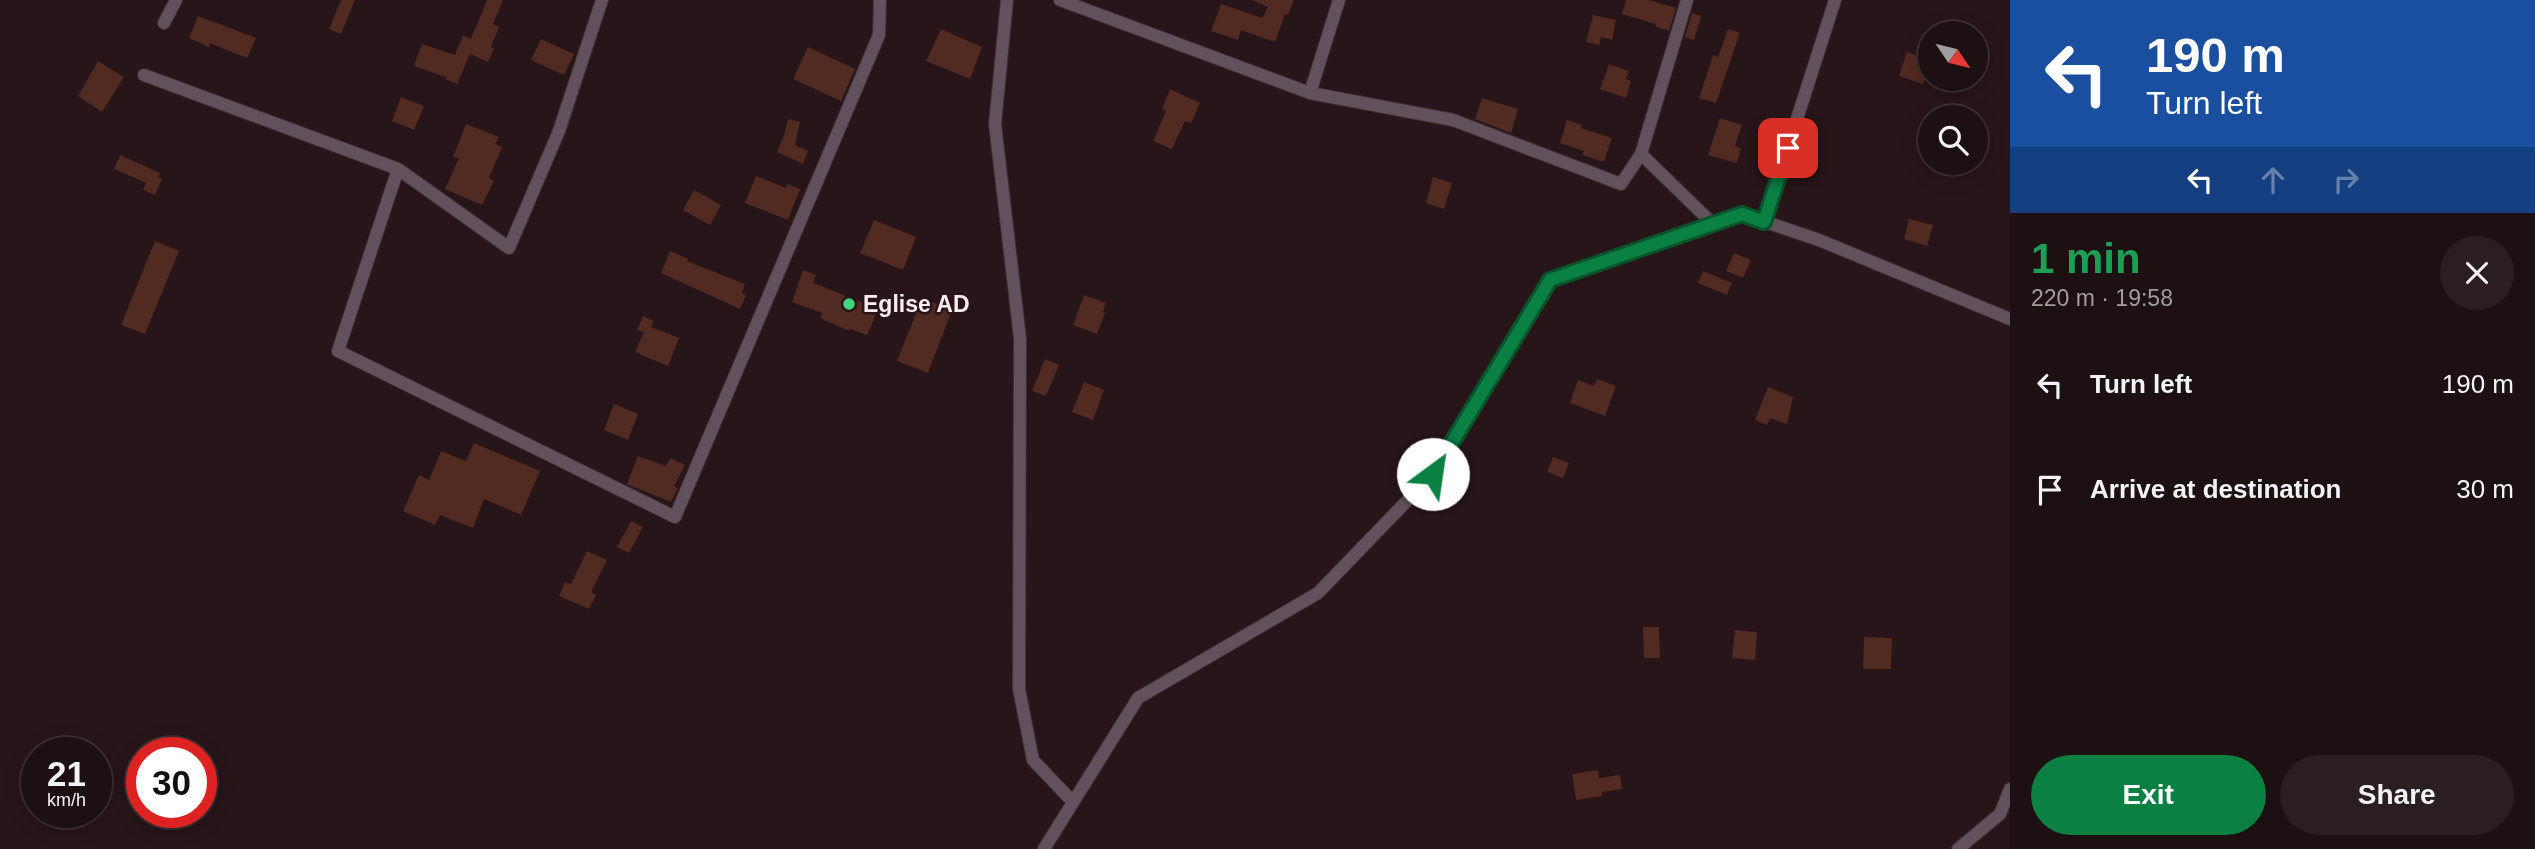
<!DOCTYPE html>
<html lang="en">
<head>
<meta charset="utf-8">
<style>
	body { margin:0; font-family:Arial,sans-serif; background:#2a1e21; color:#f1f3f6; height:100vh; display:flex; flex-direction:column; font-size:26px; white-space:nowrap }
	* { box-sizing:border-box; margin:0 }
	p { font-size:23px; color:#a09da0 }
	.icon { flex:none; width:38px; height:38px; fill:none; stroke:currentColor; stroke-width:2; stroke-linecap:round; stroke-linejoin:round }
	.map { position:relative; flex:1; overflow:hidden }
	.side { display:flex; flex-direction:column; background:#1d1013; width:525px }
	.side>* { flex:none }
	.hud { background:#1a4fa0; color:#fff; overflow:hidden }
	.needle { width:46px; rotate:125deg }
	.tools { position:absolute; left:1918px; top:21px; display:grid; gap:14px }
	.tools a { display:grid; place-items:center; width:70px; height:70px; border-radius:50%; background:#1d1013; box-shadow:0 4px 18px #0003,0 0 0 2px #3b3033; font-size:35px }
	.speed { position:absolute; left:21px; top:737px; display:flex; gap:14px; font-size:35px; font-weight:700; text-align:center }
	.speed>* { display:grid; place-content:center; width:91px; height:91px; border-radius:50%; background:#1d1013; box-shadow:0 4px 18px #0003,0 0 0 2px #3b3033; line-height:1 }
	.speed small { font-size:18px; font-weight:400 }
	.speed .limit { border:10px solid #d22; background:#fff; color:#111 }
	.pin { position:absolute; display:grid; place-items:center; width:60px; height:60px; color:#fff; margin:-30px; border-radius:14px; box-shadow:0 4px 10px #0006 }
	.me { position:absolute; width:77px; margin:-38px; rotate:31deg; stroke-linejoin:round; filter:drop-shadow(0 0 5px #0008) }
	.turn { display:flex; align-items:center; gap:24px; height:147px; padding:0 21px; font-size:32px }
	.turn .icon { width:91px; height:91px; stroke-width:2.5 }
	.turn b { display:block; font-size:49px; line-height:60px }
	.lanes { display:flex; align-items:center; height:66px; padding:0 21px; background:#0003; justify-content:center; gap:35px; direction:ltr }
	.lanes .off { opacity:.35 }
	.round { display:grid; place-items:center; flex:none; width:74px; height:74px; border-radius:37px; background:#2a1e21 }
	.head { display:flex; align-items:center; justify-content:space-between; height:119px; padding:0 21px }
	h1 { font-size:42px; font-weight:800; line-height:52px; color:#1e9e55 }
	.cta { display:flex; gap:14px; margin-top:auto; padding:14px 21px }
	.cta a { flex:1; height:80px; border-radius:42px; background:#0b8043; color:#fff; font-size:28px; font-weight:800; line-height:80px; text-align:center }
	.cta a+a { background:#2a1e21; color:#f1f3f6 }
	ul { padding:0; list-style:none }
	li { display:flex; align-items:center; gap:21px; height:105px; padding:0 21px }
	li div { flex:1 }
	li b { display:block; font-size:26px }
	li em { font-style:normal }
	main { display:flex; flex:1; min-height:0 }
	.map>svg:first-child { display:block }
</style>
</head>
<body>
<main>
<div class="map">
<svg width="2010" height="849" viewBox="0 0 2010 849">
	<rect width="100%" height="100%" fill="#271519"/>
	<path fill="#512a21" d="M341,0H355L341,34L329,29Z
		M487,0H503L493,24L499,27L491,47L494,49L488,62L470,54L457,84L445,79L446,77L414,66L422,44L455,55L463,35L471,39Z
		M1252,0H1294L1288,15L1285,14L1275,42L1241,30L1238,40L1211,31L1221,4L1262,18L1268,7Z
		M1626,0H1648L1676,8L1669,31L1655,26L1656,24L1622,14Z
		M1692,13L1701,16L1694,40L1685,37Z
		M1593,15L1616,20L1612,40L1601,37L1599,45L1586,42Z
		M198,16L256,38L247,58L210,43L209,47L189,38Z
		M941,29L982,47L970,79L926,61Z
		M1728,29L1740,33L1716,103L1699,98L1713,55L1718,57Z
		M541,39L574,54L564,75L531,60Z
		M808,47L855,69L841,101L793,79Z
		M1907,52L1930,60L1923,84L1899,76Z
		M98,61L124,77L102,112L78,96Z
		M1609,64L1629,71L1626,79L1631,81L1626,98L1600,89Z
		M1170,89L1200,103L1191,123L1185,121L1172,149L1153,141L1166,111L1162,109Z
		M401,97L424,106L414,130L392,121Z
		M1482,98L1518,109L1511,133L1475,119Z
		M1720,118L1742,125L1735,146L1741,148L1737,163L1708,155Z
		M788,119L800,122L795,145L808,151L803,164L777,152L784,135Z
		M1567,120L1582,125L1581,128L1612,138L1604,162L1582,155L1584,151L1560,143Z
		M466,124L499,137L495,144L502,147L489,178L494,181L482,205L445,189L459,158L453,157Z
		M120,155L160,173L158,177L162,179L155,195L143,190L146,183L114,169Z
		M756,176L786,188L787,184L800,189L788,220L745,203Z
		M1433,177L1452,183L1444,209L1426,203Z
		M694,190L721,205L710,225L683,210Z
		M1909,219L1933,225L1927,246L1904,239Z
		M874,220L916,237L903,270L860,253Z
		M155,241L179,251L145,334L121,325Z
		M670,251L688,259L687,261L745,284L742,293L746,295L740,309L661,273Z
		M1734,253L1751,260L1743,278L1726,271Z
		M803,270L816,275L813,283L864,303L866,299L880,305L867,335L850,329L849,331L820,318L822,313L792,302Z
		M1703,271L1732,283L1727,295L1698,283Z
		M1084,295L1106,303L1103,312L1105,313L1097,334L1073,325Z
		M922,298L952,310L928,373L897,361Z
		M643,316L654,321L651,327L679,338L668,366L635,352L644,332L637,330Z
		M1045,359L1059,365L1046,396L1032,391Z
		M1597,379L1616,386L1605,416L1570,403L1578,380L1594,386Z
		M1084,382L1104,390L1093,420L1072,412Z
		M1768,387L1793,397L1787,424L1770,418L1767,425L1755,420Z
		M614,404L638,414L628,440L604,430Z
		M474,443L540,471L521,515L484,499L473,528L440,515L435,525L403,511L419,475L429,480L441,451L466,461Z
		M638,456L666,466L670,458L685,465L674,486L678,488L671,502L627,484Z
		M1553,457L1569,463L1563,478L1547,472Z
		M631,521L643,527L629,553L617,547Z
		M587,551L607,560L592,590V593L596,595L589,609L559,596L565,582L571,584Z
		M1643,627H1659L1660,658H1644Z
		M1735,630L1757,632L1755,660L1732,658Z
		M1864,637L1892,638L1891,669H1863Z
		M1598,770L1599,778L1620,775L1622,789L1602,792V796L1576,800L1572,774Z"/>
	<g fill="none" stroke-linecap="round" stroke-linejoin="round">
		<defs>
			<path id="minor" d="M1007,0L995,124L1020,338L1019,689L1033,760L1073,802
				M1060,0L1310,93L1339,0
				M1687,0L1641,154L1713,224
				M164,23L176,0
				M144,75L398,169L338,351L675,517L879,35L880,0
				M1310,93L1453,120L1621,184L1641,154
				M398,169L509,248L559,131L602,0
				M1764,222L1835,0
				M1044,849L1138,698L1318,593L1433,474L1550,280L1742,214L1819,240L2010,319
				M1958,849L2000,814L2010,789"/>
		</defs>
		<use href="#minor" stroke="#402f33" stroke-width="14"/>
		<use href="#minor" stroke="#61515d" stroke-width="12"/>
	</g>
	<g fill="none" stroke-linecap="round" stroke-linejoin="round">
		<defs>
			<path id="route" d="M1433,474L1550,280L1742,214L1764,222L1788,148"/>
		</defs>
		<use href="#route" stroke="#07532c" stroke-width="18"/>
		<use href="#route" stroke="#0b8043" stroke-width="12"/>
	</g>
	<circle fill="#40d77c" stroke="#271519" stroke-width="2.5" cx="849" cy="304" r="7"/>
	<g text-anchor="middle" stroke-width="5" stroke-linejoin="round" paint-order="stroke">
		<g font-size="23" font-weight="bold" fill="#f9ebee" stroke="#271519" text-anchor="start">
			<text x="863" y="312">Eglise AD</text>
		</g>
	</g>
</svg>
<div class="tools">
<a><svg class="needle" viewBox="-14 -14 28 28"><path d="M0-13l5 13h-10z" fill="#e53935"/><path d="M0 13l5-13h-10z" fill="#a09da0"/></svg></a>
<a><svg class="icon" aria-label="search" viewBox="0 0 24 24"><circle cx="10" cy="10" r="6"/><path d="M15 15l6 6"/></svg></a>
</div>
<div class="speed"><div>21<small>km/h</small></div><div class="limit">30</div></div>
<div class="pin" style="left:1788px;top:148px;background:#d93025"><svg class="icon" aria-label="arrive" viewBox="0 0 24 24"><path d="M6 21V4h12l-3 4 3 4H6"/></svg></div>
<svg class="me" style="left:1433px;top:474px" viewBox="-20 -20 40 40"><circle r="19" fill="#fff"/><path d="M0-13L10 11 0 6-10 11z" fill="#0b8043"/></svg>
</div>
<section class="side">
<div class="hud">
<div class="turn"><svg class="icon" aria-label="left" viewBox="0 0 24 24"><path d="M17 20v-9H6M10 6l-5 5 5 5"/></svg><div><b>190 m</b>Turn left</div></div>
<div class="lanes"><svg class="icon" aria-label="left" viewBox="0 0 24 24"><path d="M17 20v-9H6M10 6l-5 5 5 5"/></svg><svg class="icon off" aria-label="ahead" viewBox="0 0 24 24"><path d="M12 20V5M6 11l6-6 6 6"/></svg><svg class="icon off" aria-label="right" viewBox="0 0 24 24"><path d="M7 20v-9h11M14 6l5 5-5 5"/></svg></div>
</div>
<div class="head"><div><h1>1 min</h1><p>220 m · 19:58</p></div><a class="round"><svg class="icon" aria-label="close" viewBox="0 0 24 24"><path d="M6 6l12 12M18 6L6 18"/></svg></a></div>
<ul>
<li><svg class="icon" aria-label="left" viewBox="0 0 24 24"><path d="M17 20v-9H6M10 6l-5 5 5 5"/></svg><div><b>Turn left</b></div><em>190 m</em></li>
<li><svg class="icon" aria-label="arrive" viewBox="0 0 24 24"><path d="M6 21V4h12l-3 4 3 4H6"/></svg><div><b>Arrive at destination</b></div><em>30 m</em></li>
</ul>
<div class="cta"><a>Exit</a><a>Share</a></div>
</section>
</main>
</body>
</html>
